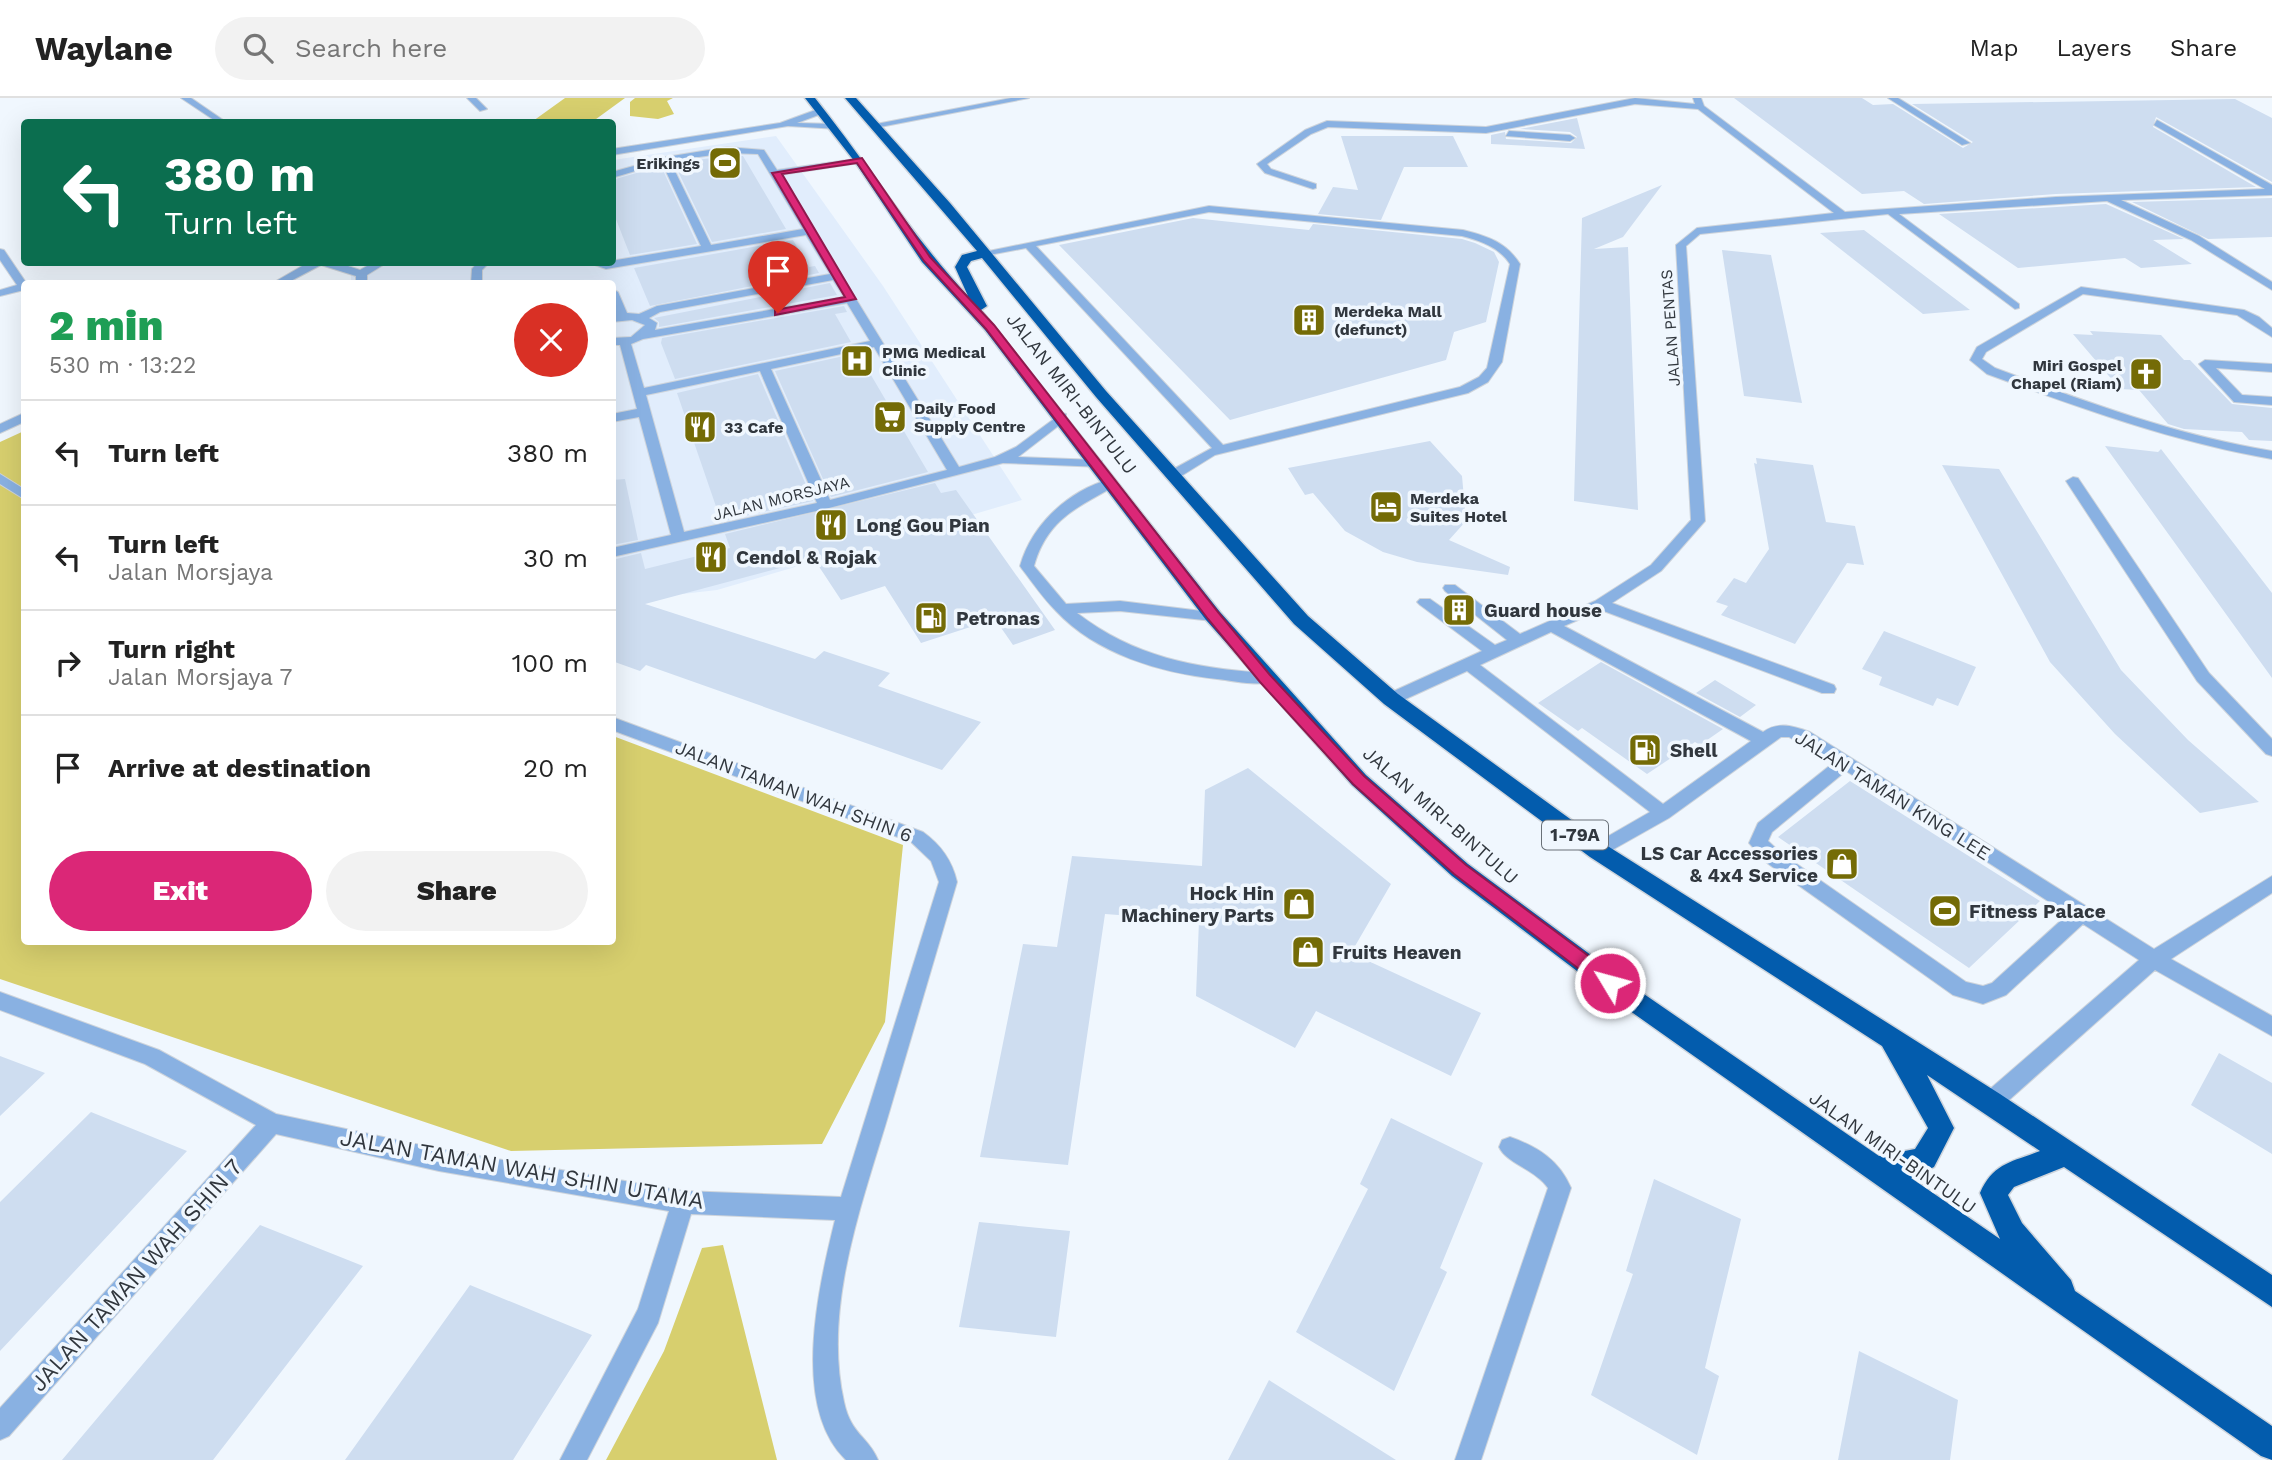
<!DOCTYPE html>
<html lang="en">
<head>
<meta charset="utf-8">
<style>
	body { margin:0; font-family:"Work Sans",sans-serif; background:#f2f2f2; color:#222; height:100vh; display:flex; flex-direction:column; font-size:26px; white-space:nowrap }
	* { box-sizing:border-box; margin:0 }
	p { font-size:23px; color:#767676 }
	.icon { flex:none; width:38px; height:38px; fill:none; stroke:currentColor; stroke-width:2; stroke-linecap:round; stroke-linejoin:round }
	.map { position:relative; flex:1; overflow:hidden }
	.drawer { position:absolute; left:21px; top:182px; width:595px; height:665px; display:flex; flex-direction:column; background:#fff; border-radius:7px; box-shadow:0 7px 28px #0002 }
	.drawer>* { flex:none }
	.banner { position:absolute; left:21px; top:21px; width:595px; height:147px; border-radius:7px; box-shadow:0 7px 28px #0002; background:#0b6e4f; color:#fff; overflow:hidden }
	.pin { position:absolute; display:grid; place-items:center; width:60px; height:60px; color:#fff; margin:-72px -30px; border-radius:50% 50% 50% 0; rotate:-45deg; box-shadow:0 0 7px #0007 }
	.pin .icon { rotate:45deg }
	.me { position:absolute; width:77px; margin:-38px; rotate:307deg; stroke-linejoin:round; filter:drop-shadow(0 0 5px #0008) }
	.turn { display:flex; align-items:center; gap:24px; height:147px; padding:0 28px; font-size:32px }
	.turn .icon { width:91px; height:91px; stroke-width:2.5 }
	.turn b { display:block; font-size:49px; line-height:60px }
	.round { display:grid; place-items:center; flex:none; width:74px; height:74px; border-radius:37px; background:#f2f2f2 }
	.summary { display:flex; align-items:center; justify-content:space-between; height:119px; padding:0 28px }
	h1 { font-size:42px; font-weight:800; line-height:52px; color:#1e9e55 }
	.action { display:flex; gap:14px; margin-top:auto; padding:14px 28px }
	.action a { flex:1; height:80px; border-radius:42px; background:#db2777; color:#fff; font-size:28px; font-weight:800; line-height:80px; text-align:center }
	.action a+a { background:#f2f2f2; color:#222 }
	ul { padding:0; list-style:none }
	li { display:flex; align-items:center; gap:21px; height:105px; padding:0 28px; border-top:2px solid #e0e0e0 }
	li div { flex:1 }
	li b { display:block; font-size:26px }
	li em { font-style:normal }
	header { display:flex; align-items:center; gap:42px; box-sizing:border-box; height:98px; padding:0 35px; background:#fff; border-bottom:2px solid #e0e0e0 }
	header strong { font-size:33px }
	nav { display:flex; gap:38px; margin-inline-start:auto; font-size:24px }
	.search { width:490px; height:63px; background:#f2f2f2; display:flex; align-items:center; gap:18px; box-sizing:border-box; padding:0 24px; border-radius:38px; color:#767676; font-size:26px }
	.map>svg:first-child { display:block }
</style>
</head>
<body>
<header>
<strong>Waylane</strong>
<div class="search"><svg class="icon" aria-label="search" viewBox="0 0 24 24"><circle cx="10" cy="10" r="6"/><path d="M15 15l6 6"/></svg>Search here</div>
<nav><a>Map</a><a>Layers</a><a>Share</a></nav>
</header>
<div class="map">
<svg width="2272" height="1362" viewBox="0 0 2272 1362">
	<rect width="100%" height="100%" fill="#f0f7fe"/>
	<path fill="#e1edfc" d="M776,38L883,188L1022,402L717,492L613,504L612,186H351V177L370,165L612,164L613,62Z"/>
	<path fill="#d7cf6e" d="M565,0H625L592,24L533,23Z
		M635,0H673L667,3L674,16L658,21L630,18V4Z
		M24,333V844H612L613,638L903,747L885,924L822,1046L511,1053L0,881V344Z
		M723,1147L777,1362H606L664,1253L702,1150Z"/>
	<path fill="#ceddf0" d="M1734,0H1862L1873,7L1893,6L1963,50L1973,44L1912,6L2235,1L2272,20V84L2156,19L2153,29L2256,89L2056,96L1924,106L1904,93L1862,96Z
		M1577,20L1585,51L1491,46V37L1505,34L1506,41L1571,45L1577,39L1570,34L1520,31Z
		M1341,38H1453L1468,69H1404L1381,122L1318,116L1333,89L1358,92Z
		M727,58H743L786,131L712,144L674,65Z
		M661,68L697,146L630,157L612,111V82Z
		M1662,87L1623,139L1594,151L1628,149L1638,412L1574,403L1582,120Z
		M2272,100V139L2208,141L2132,104Z
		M2106,106L2184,141L2153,142L2192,166L2141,170L2125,160L2018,170L1939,116Z
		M1193,120L1309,132L1313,126L1462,141L1475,145L1494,154L1499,164L1486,224L1454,234L1446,262L1230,322L1059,147Z
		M1864,132L1970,212L1923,216L1820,135Z
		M793,142L809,169L815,168L819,175L650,208L634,170Z
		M1722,152L1771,157L1802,305L1744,298Z
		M830,185L837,197L659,229V224L654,220Z
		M844,208L847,214L835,216L851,244L675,281L661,245L662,240Z
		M2090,233L2161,237L2184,262H2190L2232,306L2272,310V343L2249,342L2242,334L2184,331L2168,326L2139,292L2120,291L2073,236L2093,237Z
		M858,255L928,374L831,399L775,273Z
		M758,276L813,403L721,423L677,295Z
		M1430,343L1462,378L1466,423L1449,442L1510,469L1508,477L1417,464L1383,454L1345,433L1313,395L1305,397L1288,370Z
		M2105,348L2158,354L2161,351L2272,495V580Z
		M1756,360L1813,367L1826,424L1855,428L1864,467L1847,465L1795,546L1721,517L1728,508L1716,504L1734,480L1746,485L1769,451L1754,365L1757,366Z
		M1942,367L1999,371L2121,572L2188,642L2259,704L2200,715L2115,636L2050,564Z
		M625,381L638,442L612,447V382Z
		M935,385L941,395L956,392L1055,532L1013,547L995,521L921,545L885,488L841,502L814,461L645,506L815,561L824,553L890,575L878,588L981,624L942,672L646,567L640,573L612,563V462L641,455L645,471L730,450L725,436Z
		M1884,533L1976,569L1958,608L1937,600L1933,608L1879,587L1882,579L1862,571Z
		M1601,564L1723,631L1700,647L1695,644L1647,676L1582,630L1578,633L1538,605Z
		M1715,582L1756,607L1740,619L1696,595Z
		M1248,670L1391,786L1351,855L1481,915L1451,978L1316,913L1295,950L1196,898L1199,823L1105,816L1068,1067L980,1059L1023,846L1057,849L1072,758L1202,768L1205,692Z
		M1850,683L2040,803L1969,870L1778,739Z
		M2219,955L2272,985V1056L2191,1007Z
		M0,958L45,975L0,1018Z
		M91,1014L187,1053L0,1253V1104Z
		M1391,1020L1483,1065L1440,1170L1447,1174L1394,1293L1296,1234L1368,1091L1360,1086Z
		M1654,1081L1741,1121L1705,1270L1719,1278L1697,1357L1591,1297L1633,1176L1626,1173Z
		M979,1124L1070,1133L1056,1239L959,1229Z
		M260,1127L363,1168L213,1362H62Z
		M470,1187L592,1237L513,1362H345Z
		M1859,1253L1958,1302L1950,1362H1838Z
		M1269,1282L1396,1362H1228Z"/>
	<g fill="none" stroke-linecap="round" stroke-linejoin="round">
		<defs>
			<path id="minor" d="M181,0H191L226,24H217Z
				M467,0H476L487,11L480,13Z
				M1011,0H1029L875,30L871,27Z
				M1635,0L1695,6L1693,0H1701L1704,8L1845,114L2056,99L2265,91L2154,27L2157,22L2272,87V97L2121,102L2199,138L2272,184V192L2191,142L2107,103L1899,116L2019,206V210L2015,211L1888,116L1700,136L1686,148L1705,423L1661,473L1612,505L1834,587L1836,591L1834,595H1822L1601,512L1564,528L1763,634C1779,623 1793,628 1810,634L2154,851L2272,778V795L2171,861L2272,918V938L2155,872L1999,1011L1991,1014L1983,1011L1980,1004L1983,997L2139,862L2083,826L2006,897L1983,906L1953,897L1767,765L1749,745L1758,725L1833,665L1789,639H1781L1669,720L1598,760L1591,758L1589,753L1591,748L1650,714L1467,573L1397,605H1385L1383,601L1385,597L1482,553L1420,507L1417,504L1420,501H1430L1495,547L1507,542L1445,493L1443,490L1445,487H1455L1520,536L1595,503L1651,467L1691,422L1676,147L1697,130L1834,115L1698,11L1635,6L1486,35L1328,29L1311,36L1267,66L1271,71L1316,86V90L1313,91L1265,75L1257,66L1305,32L1327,23L1486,29ZM1551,534L1751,643L1663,706L1480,567ZM1846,673L2068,816L1992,885L1983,888L1966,884L1781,755L1768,743L1772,734Z
				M1888,0H1898L1970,45L1962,47Z
				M821,10L824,15L797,25L835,26L838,31L788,28L612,57V51L780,25Z
				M1509,33L1570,37L1575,40L1570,43L1506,38Z
				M727,49L764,52L777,72L862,60V64L859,65L780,77L959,369L995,359L1016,349L1062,315L1066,316V322L1018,359L1097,362L1102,363V369L1003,365L825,411L612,459V450L671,437L639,319L612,324V316L637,311L620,247H612V240L631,239L645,227L632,222L612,224V218L616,217L612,208V191L618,194L627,215L639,216L657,208L830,176L806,137L606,171L592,166L701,148L662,65L612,80V74L666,59ZM727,55L758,56L803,131L711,147L670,63ZM833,182L844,199L655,232L657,225L649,220L660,214ZM847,205L870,243L644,290L631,246L643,241ZM874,249L947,372L830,402L771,271ZM760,273L817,405L684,434L646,297Z
				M1209,108L1463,132C1487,138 1506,144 1520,166L1502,264L1488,284L1468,295L1215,357L1178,380H1168V374L1212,350L1026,150L984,158L979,155ZM1209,114L1462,138C1481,143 1499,149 1510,166L1487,270L1479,279L1460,289L1223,347L1036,148Z
				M0,151L4,152L27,186H24V192L0,198V192L17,187L0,162Z
				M309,164H336L360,172L374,164H388L367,177V186H356V178L321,167L285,186H271Z
				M478,164H490L482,172V186H471L472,171Z
				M2081,189L2244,212L2259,219L2272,230V239L2237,217L2083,196L1986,254L1982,261L1995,270C2086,304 2176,337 2272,353V361C2173,344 2080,310 1987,276L1970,262L1977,249Z
				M2205,262L2272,266V274L2216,270L2242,297L2272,299V307L2234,304L2199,266Z
				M24,315V324L0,335V326Z
				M0,376L24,391V401L0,386Z
				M2073,379L2078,380L2209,575L2272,641V658L2266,656L2197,583L2066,383Z
				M1110,381L1115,382V388C1076,410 1047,422 1034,468L1066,506L1120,503L1218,515L1221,518L1213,523L1120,513L1077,515C1134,559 1195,570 1265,575L1271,576L1273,580L1271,584C1255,588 1234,583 1217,581C1161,575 1096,556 1056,513C1043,500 1033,485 1022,471L1020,468C1032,426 1068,393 1110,381Z
				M612,619L923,734C941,747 952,762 957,784C935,859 913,933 891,1008C864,1101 822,1207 844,1304C851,1337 868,1338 878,1362H846C790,1308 819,1188 835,1122L691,1116L658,1225L587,1362H560L638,1211L669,1113L439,1073L276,1036L9,1338L0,1342V1310L256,1027L145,966L0,912V894L159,952L276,1016L439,1051L683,1093L841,1099L939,784L931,763L911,744L612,632Z
				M1510,1039C1538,1049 1559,1062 1571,1090L1481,1362H1455L1548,1090C1536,1072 1506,1065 1499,1049L1502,1042Z"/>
			<path id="highway" d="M805,0H815C867,65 911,137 968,198L955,169L962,157L977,153L845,0H856L950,105L1106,293L1308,518L1398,596L1606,747L2000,996L2272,1177V1209L2064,1069L2014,1089L2008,1097L2022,1125L2071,1182L2075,1193L2272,1328V1362L2261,1358L1623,908L1452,778L1352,687L1206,522L985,232L922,164L855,64ZM982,160L1096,299L1294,526L1384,606L1590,759L1882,948L1928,1030L1915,1051L1879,1058L1641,894L1468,766L1366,677L1220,514L981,212L987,208L967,169L971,163ZM1927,977L2040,1053C2012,1064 1993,1065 1980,1095L2000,1141L1911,1080L1934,1069L1954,1030Z"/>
		</defs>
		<use href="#minor" stroke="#ced4db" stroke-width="2"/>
		<use href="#highway" stroke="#ced4db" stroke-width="3"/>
		<use href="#minor" fill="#89b1e2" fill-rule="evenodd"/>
		<use href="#highway" fill="#035cad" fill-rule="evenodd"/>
	</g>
	<path fill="#db2777" stroke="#8e194d" stroke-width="2" d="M862,60L930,159L994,227L1218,514L1270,577L1364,678L1466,767L1617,879L1620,885L1617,890H1604L1454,776L1353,686L1260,584L1208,521L986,231L924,163L857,65L782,76L856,201L775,217V212L845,199L772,75Z"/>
	<defs>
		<symbol id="stadium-square" viewBox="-11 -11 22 22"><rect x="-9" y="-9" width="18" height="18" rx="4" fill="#746b06" stroke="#f0f7fe"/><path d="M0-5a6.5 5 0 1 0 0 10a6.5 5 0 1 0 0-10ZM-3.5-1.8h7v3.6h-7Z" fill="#fff"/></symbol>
		<symbol id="building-square" viewBox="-11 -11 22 22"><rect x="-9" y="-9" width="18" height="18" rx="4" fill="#746b06" stroke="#f0f7fe"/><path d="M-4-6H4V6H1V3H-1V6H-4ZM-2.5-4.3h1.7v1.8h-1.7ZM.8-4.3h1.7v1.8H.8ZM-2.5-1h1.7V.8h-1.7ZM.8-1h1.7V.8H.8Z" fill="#fff"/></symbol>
		<symbol id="hospital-square" viewBox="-11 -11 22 22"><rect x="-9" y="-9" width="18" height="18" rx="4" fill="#746b06" stroke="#f0f7fe"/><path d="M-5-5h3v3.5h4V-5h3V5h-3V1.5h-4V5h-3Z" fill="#fff"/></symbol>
		<symbol id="church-square" viewBox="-11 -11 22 22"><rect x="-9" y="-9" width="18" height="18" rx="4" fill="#746b06" stroke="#f0f7fe"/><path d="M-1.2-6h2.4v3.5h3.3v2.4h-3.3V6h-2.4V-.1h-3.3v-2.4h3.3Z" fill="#fff"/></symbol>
		<symbol id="supermarket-square" viewBox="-11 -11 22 22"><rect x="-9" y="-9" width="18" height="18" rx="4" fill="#746b06" stroke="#f0f7fe"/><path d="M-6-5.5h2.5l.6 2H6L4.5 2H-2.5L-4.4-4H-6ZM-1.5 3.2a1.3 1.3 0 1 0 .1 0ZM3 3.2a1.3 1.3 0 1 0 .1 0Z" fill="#fff"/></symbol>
		<symbol id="restaurant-square" viewBox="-11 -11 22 22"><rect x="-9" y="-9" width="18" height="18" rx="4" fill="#746b06" stroke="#f0f7fe"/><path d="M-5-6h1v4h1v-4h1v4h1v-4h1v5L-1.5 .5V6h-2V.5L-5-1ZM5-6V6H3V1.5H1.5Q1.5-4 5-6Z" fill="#fff"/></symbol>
		<symbol id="hotel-square" viewBox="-11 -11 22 22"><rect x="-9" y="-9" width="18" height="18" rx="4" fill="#746b06" stroke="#f0f7fe"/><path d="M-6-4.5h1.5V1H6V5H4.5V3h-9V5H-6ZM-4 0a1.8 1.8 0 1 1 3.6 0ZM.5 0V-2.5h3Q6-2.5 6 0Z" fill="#fff"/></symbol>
		<symbol id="fuel-square" viewBox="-11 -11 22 22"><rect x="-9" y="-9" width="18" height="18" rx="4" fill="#746b06" stroke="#f0f7fe"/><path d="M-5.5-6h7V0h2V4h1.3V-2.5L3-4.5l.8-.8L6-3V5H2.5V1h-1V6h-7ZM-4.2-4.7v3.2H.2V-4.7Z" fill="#fff"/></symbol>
		<symbol id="shop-square" viewBox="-11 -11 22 22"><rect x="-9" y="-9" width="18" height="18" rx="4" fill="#746b06" stroke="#f0f7fe"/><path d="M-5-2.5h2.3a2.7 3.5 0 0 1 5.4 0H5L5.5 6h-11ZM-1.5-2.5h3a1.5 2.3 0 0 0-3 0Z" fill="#fff"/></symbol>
	</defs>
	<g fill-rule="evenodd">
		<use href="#stadium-square" x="706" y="46" width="38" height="38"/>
		<use href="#building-square" x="1290" y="203" width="38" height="38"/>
		<use href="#hospital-square" x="838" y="244" width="38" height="38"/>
		<use href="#church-square" x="2127" y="257" width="38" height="38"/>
		<use href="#supermarket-square" x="871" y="300" width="38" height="38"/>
		<use href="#restaurant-square" x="681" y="310" width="38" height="38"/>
		<use href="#hotel-square" x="1367" y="390" width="38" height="38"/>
		<use href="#restaurant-square" x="812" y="408" width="38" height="38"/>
		<use href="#restaurant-square" x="692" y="440" width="38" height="38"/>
		<use href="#building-square" x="1440" y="493" width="38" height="38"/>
		<use href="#fuel-square" x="912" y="501" width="38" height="38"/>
		<use href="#fuel-square" x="1626" y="633" width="38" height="38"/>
		<use href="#shop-square" x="1823" y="747" width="38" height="38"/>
		<use href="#shop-square" x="1280" y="787" width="38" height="38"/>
		<use href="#stadium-square" x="1926" y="794" width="38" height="38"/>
		<use href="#shop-square" x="1289" y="835" width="38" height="38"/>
	</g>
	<g text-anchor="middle" stroke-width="7" stroke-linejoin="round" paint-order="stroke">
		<g font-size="16" font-weight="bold" fill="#31373e" stroke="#f0f7fe" text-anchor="start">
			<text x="700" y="71" text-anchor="end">Erikings</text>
			<text x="1334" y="219">Merdeka Mall<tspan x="1334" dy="18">(defunct)</tspan></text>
			<text x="882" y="260">PMG Medical<tspan x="882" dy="18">Clinic</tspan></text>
			<text x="2122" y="273" text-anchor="end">Miri Gospel<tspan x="2122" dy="18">Chapel (Riam)</tspan></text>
			<text x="914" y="316">Daily Food<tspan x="914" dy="18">Supply Centre</tspan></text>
			<text x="724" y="335">33 Cafe</text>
			<text x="1410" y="406">Merdeka<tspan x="1410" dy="18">Suites Hotel</tspan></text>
		</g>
		<g font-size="16" fill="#31373e" stroke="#f0f7fe">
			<text transform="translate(1670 230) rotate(-94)" y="6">JALAN PENTAS</text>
			<text transform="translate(781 400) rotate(-14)" y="6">JALAN MORSJAYA</text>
		</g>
		<rect fill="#f0f7fe" stroke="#6a7178" stroke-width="2" x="1542" y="722.5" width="66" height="29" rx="5"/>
		<g font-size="18" font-weight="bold" fill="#31373e">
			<text x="1575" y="743">1-79A</text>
		</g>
		<g font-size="19" fill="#31373e" stroke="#f0f7fe">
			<text transform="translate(1072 295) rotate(52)" y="7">JALAN MIRI-BINTULU</text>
			<text transform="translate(794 693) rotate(21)" y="7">JALAN TAMAN WAH SHIN 6</text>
			<text transform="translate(1893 697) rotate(32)" y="7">JALAN TAMAN KING LEE</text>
			<text transform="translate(1441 717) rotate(41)" y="7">JALAN MIRI-BINTULU</text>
			<text transform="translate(1893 1054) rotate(35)" y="7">JALAN MIRI-BINTULU</text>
		</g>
		<g font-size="19" font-weight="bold" fill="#31373e" stroke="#f0f7fe" text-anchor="start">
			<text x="856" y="434">Long Gou Pian</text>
			<text x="736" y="466">Cendol &amp; Rojak</text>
			<text x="1484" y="519">Guard house</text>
			<text x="956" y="527">Petronas</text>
			<text x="1670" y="659">Shell</text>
			<text x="1818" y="762" text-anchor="end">LS Car Accessories<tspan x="1818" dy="22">&amp; 4x4 Service</tspan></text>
			<text x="1274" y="802" text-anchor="end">Hock Hin<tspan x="1274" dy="22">Machinery Parts</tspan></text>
			<text x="1969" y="820">Fitness Palace</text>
			<text x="1332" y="861">Fruits Heaven</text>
		</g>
		<g font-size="23" fill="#31373e" stroke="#f0f7fe">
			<text transform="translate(522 1071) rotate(10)" y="8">JALAN TAMAN WAH SHIN UTAMA</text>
			<text transform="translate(136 1177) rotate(-48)" y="8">JALAN TAMAN WAH SHIN 7</text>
		</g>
	</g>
</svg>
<div class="pin" style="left:778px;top:215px;background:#d93025"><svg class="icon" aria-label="arrive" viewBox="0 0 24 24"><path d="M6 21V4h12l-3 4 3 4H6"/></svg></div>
<svg class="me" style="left:1610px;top:885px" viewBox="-20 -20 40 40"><circle r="17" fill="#db2777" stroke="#fff" stroke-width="3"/><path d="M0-11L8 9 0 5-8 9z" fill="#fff"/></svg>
<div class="banner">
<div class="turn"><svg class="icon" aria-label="left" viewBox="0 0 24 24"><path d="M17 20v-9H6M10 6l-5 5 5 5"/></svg><div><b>380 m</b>Turn left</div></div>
</div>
<section class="drawer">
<div class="summary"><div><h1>2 min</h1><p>530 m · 13:22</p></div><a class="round" style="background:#d93025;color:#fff"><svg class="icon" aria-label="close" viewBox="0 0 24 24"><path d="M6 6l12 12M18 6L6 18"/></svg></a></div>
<ul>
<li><svg class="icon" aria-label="left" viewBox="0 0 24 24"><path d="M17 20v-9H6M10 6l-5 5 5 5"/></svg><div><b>Turn left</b></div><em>380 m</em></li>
<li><svg class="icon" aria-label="left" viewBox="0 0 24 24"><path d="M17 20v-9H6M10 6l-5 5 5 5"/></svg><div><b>Turn left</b><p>Jalan Morsjaya</p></div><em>30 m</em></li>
<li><svg class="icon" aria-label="right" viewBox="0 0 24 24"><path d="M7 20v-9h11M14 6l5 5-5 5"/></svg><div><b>Turn right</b><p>Jalan Morsjaya 7</p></div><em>100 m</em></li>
<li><svg class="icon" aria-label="arrive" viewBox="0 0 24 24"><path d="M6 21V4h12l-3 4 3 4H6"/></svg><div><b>Arrive at destination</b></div><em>20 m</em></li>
</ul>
<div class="action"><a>Exit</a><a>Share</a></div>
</section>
</div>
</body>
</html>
